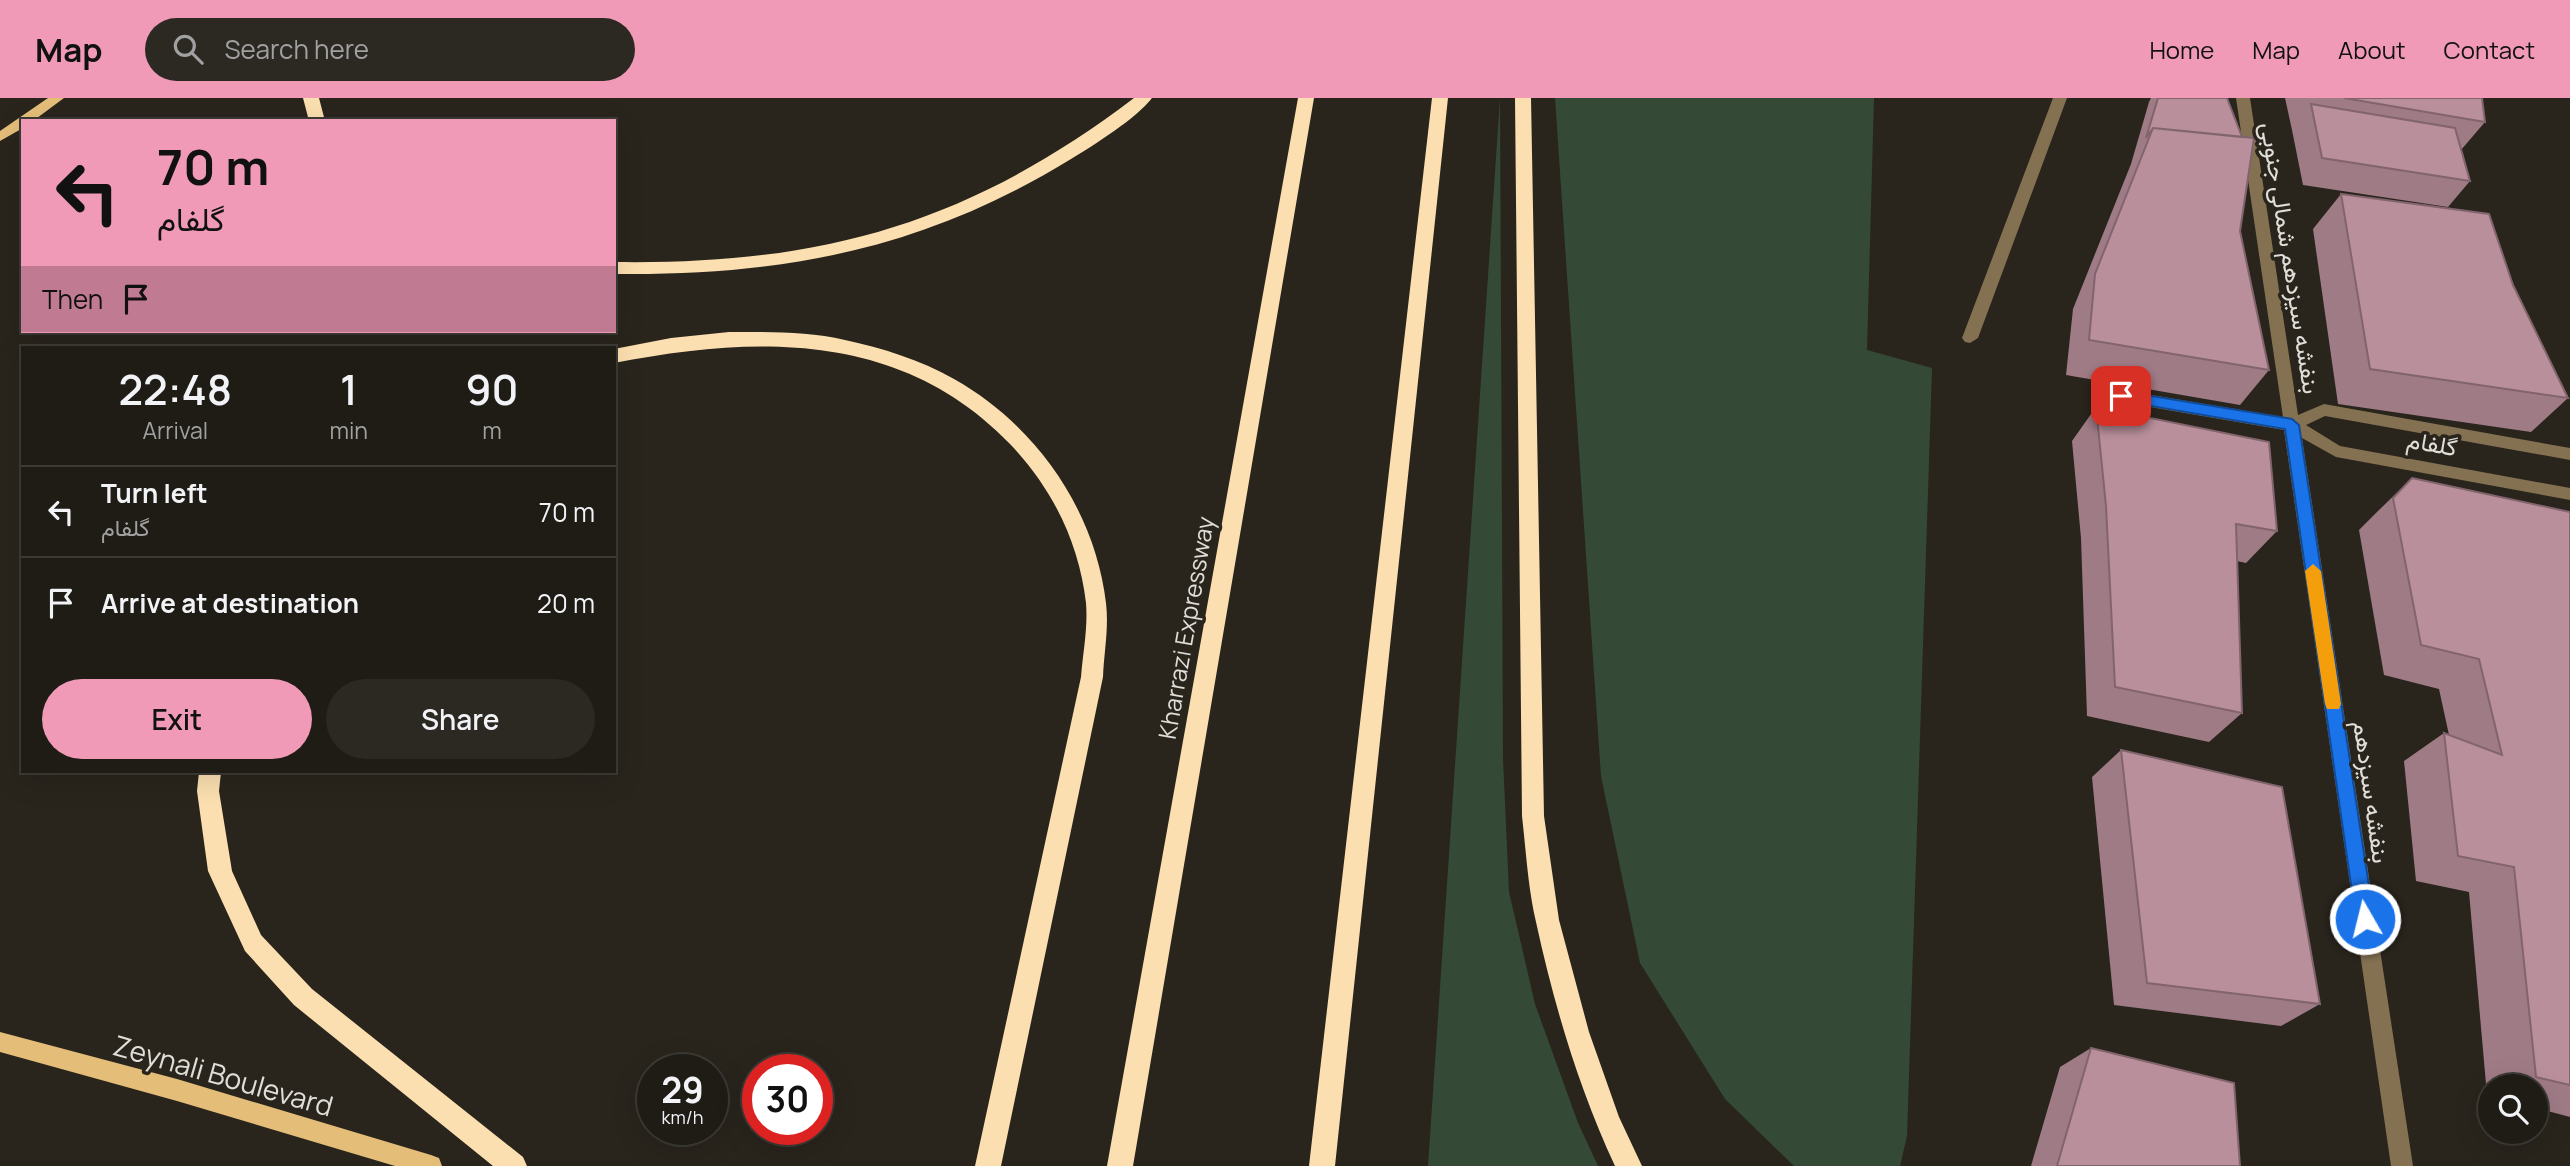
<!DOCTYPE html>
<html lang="en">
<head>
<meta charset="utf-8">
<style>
	body { margin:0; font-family:Manrope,Vazirmatn,sans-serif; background:#2c2923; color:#f1f3f6; height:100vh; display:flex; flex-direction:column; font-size:26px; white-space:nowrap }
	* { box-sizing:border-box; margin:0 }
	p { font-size:23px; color:#a1a1a1 }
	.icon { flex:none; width:38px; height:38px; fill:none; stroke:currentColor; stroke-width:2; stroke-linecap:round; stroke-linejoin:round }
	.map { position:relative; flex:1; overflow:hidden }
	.panel { position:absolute; left:21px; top:248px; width:595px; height:427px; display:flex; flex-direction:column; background:#1f1c16; border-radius:0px; box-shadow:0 7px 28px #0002,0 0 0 2px #3c3a35 }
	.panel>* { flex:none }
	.banner { position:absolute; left:21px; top:21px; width:595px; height:214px; border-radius:0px; box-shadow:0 7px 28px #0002,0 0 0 2px #3c3a35; background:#f09ab7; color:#111; overflow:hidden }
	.fabs { position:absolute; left:2478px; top:976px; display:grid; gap:14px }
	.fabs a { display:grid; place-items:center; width:70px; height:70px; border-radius:50%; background:#1f1c16; box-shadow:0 7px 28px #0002,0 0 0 2px #3c3a35; font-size:35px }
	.speed { position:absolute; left:637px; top:956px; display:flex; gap:14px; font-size:35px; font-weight:700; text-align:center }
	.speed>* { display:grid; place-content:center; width:91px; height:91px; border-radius:50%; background:#1f1c16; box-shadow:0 7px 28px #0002,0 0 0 2px #3c3a35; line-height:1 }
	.speed small { font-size:18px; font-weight:400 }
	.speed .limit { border:10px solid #d22; background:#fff; color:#111 }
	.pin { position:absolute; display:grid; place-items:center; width:60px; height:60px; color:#fff; margin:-30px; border-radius:14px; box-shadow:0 4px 10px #0006 }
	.me { position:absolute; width:77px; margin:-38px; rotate:352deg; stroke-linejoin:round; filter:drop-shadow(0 0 5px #0008) }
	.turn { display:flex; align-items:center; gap:24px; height:147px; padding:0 21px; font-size:32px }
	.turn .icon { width:91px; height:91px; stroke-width:2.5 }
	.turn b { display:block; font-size:49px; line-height:60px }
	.then { display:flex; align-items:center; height:66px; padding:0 21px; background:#0003; gap:14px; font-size:26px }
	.eta { display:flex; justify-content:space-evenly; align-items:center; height:119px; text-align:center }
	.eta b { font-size:42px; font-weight:600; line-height:49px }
	.cta { display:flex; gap:14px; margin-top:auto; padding:14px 21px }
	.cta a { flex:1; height:80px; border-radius:42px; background:#f09ab7; color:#111; font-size:28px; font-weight:600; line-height:80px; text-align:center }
	.cta a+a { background:#2c2923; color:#f1f3f6 }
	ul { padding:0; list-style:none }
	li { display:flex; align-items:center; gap:21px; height:91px; padding:0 21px; border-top:2px solid #3c3a35 }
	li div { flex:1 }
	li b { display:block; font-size:26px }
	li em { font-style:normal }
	header { display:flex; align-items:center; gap:42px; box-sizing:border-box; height:98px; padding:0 35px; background:#f09ab7; color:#111 }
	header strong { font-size:33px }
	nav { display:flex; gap:38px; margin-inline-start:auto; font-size:24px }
	.search { width:490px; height:63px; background:#2c2923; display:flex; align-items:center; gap:18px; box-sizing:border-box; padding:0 24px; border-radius:38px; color:#a1a1a1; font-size:26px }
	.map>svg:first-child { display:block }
</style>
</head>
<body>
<header>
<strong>Map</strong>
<div class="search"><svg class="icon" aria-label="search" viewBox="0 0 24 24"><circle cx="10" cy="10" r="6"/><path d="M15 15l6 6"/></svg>Search here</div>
<nav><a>Home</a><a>Map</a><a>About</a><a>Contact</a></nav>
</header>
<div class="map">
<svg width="2570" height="1068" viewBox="0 0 2570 1068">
	<rect width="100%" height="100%" fill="#29251d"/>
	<path fill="#344a37" d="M1500,0L1503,661L1509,794L1535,906L1578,1025L1598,1068H1428Z
		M1555,0H1874L1867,252L1932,270L1907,1038L1900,1068H1794L1725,1001L1640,865L1601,678Z"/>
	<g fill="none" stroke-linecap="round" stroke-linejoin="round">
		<path fill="#847152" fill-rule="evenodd" d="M2053,0H2067L1978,240L1970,245L1965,244L1962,240Z
			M2236,0H2250L2298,317L2324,306L2570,350V362L2325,318L2306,327L2340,348L2570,390V402L2336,359L2302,340L2413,1068H2391L2284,332L2121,304L2113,298L2121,292L2283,319Z"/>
		<path fill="#e4bd79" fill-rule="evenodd" d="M48,0H64L33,23H23V30L0,43V33Z
			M0,934L177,981L431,1057L439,1060L442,1068H395L177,1003L0,954Z"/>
		<path fill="#fbdfb0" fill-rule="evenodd" d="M303,0H319L325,23H309Z
			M1134,0H1152C1137,20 1094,47 1071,61C925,151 784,178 614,176V164C821,167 968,126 1134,0Z
			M1298,0H1314L1133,1068H1107Z
			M1432,0H1448L1335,1068H1309Z
			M1515,0H1531L1544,718L1559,822L1589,934L1619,1019L1642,1068H1615C1579,991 1554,907 1536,824C1528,790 1526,753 1522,718Z
			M729,234C767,234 807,233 845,242C882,250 921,262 954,281C1036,327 1095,412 1106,505C1109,530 1104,554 1103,579L1001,1068H975L1081,579C1083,554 1088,530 1086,505C1079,444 1052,390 1010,346C902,233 756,237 614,265V251L671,240Z
			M199,674H221L219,693L232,773L261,837L312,891L523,1059L527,1068H493L294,907L245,853L208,773L197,693Z"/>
	</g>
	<path fill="#9f7b86" d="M2151,0H2227L2240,133L2269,272L2240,307L2066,277L2073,211L2131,66L2149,4Z
		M2285,0H2482L2485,24L2461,52L2470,83L2448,109L2303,87L2292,32Z
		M2341,96L2568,300L2531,334L2338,306L2313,131Z
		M2096,309L2277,433L2246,465L2237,463L2242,615L2209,644L2087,618L2081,440L2072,343Z
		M2412,380L2570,414V1019L2536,1010V989H2490V998L2487,997L2469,794L2416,783L2404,663L2444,635L2449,637L2439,591L2384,577L2359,432L2378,413Z
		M2121,652L2320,906L2281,928L2114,907L2092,679Z
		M2091,950L2240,1068H2031L2060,969Z"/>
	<path fill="#b98f9c" stroke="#82646d" stroke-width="2" d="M2158,0H2227L2242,39L2153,30L2146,40Z
		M2344,0H2482L2485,24Z
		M2311,6L2455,30L2470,83L2322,60Z
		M2153,30L2254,40L2240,133L2269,272L2089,242L2095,176Z
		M2341,96L2489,116L2513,187L2568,300L2370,271Z
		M2096,309L2269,344L2277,433L2236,426L2242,615L2115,589L2106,408Z
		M2412,380L2570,414V987L2536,979L2514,769L2458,758L2444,635L2502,657L2479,561L2421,547L2393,400Z
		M2121,652L2282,689L2320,906L2147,885Z
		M2091,950L2234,985L2240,1068H2057Z"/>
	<path fill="#1a73e8" stroke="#114b97" stroke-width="2" d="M2121,293L2292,321L2299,327L2374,821L2371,827L2365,829L2359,827L2356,821L2285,331L2116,302V294Z"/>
	<path fill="#f59e0b" d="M2313,466L2321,473L2341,606L2339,611H2327L2325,606L2305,473Z"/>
	<g text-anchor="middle" stroke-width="7" stroke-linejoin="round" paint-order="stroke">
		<g font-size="24" fill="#e0ded9" stroke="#29251d">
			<text transform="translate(2290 160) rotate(81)" y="8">بنفشه سیزدهم شمالی جنوبی</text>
			<text transform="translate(2432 346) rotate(10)" y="8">گلفام</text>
			<text transform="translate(1187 530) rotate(-80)" y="8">Kharrazi Expressway</text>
			<text transform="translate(2371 694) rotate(82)" y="8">بنفشه سیزدهم</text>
		</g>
		<g font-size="28" fill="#e0ded9" stroke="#29251d">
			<text transform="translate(223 978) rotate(16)" y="10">Zeynali Boulevard</text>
		</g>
	</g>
</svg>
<div class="fabs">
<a><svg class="icon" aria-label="search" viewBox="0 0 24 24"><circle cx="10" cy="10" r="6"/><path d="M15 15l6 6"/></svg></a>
</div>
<div class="speed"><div>29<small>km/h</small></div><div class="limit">30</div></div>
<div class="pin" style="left:2121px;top:298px;background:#d93025"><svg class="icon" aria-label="arrive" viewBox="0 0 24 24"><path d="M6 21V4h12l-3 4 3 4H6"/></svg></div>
<svg class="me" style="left:2365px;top:821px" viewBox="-20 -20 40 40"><circle r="17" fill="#1a73e8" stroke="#fff" stroke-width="3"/><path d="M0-11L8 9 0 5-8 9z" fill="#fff"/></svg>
<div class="banner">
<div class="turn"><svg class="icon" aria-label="left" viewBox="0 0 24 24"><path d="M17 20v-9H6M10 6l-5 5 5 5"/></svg><div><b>70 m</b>گلفام</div></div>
<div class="then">Then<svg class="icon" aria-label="arrive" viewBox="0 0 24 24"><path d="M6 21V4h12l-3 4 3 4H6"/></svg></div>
</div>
<section class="panel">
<div class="eta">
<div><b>22:48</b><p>Arrival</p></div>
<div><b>1</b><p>min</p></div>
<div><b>90</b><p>m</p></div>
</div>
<ul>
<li><svg class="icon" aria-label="left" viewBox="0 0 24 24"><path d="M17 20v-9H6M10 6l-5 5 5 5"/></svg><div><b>Turn left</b><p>گلفام</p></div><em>70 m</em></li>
<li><svg class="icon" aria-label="arrive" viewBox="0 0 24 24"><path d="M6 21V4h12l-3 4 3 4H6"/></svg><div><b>Arrive at destination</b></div><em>20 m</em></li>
</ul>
<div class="cta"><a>Exit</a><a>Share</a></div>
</section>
</div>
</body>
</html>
